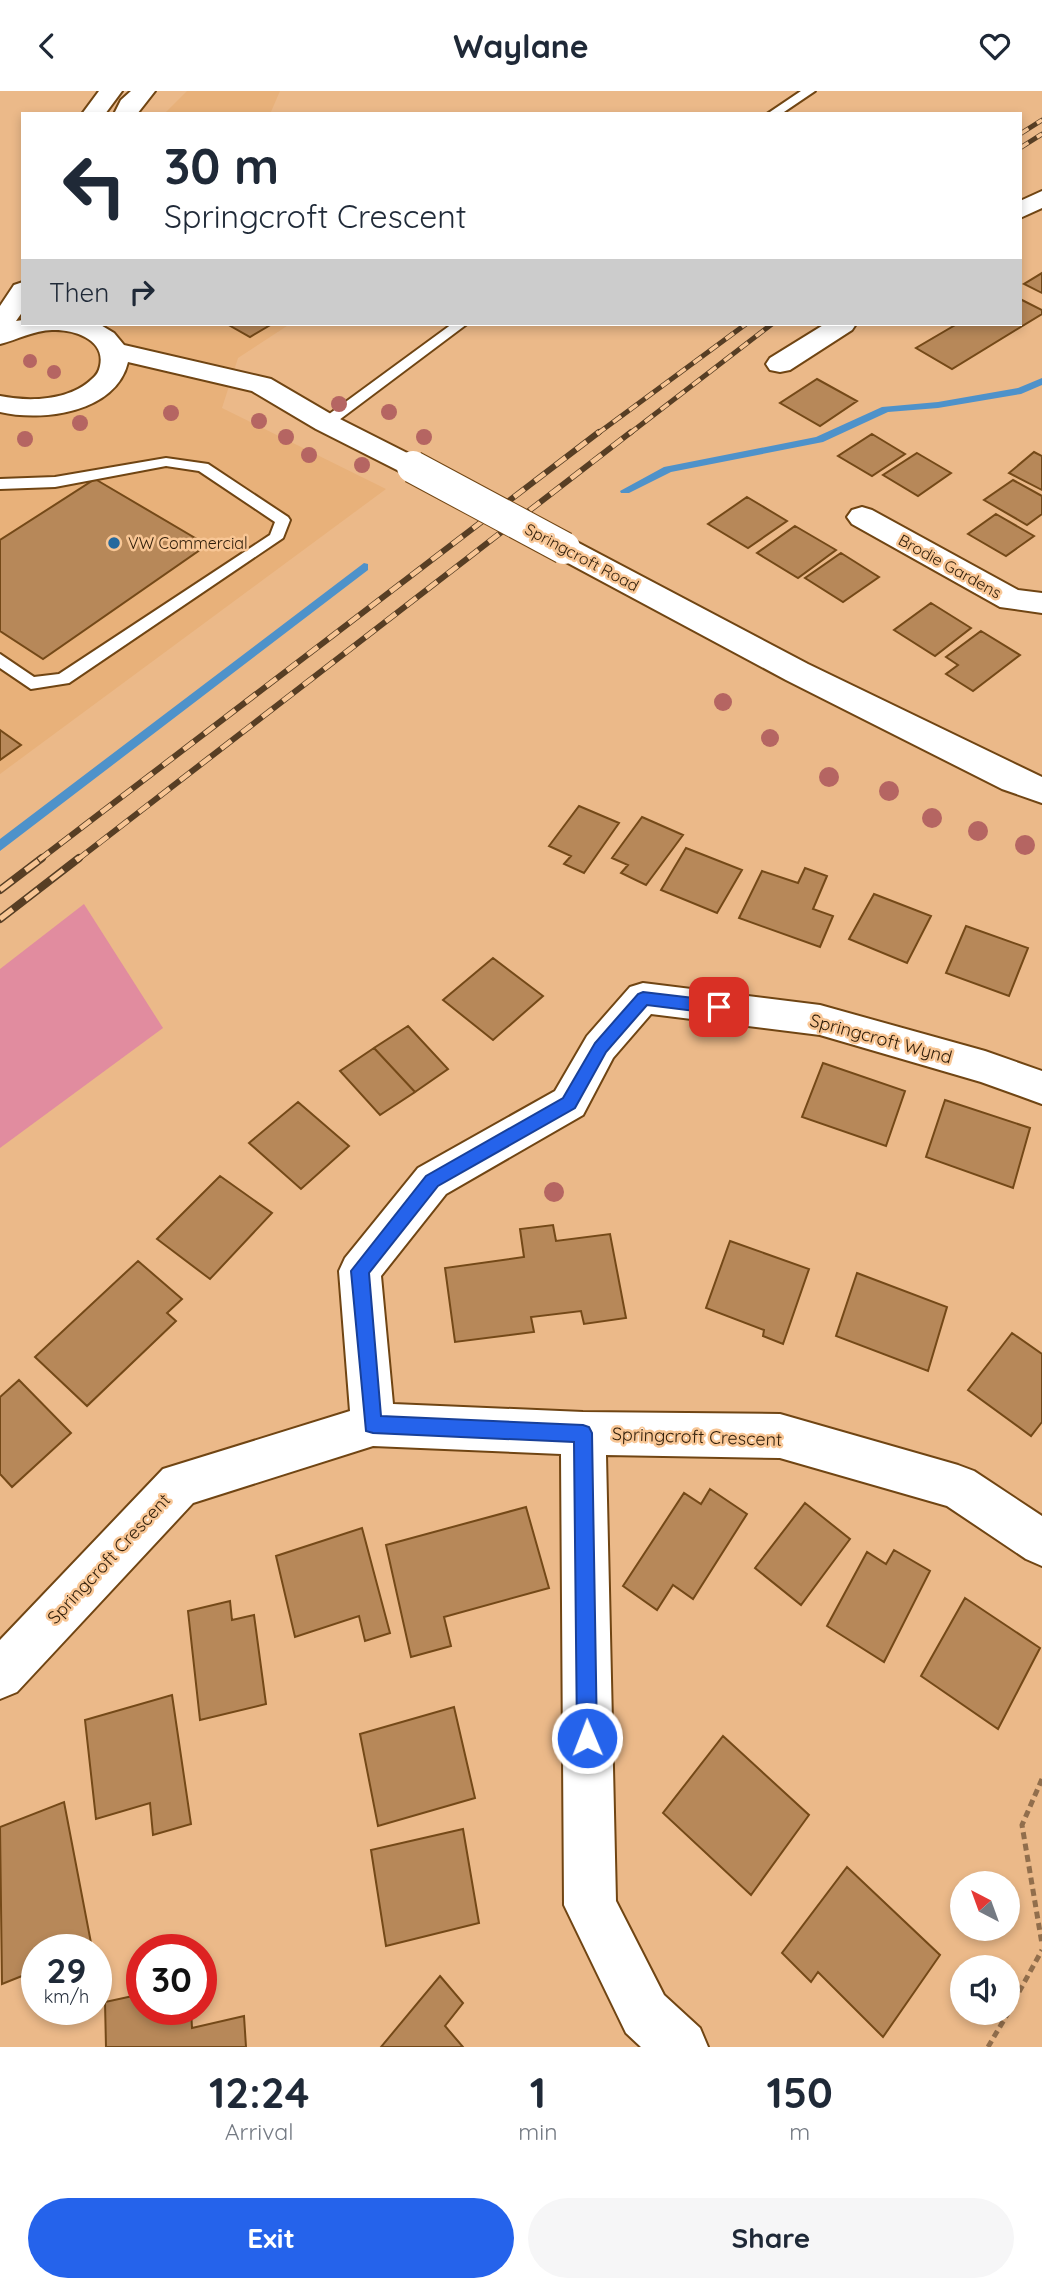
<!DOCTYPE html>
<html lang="en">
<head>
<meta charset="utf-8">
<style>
	body { margin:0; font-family:Quicksand,sans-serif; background:#f6f6f7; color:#1f2937; height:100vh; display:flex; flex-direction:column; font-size:26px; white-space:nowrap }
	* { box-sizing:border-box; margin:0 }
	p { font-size:23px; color:#747a83 }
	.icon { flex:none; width:38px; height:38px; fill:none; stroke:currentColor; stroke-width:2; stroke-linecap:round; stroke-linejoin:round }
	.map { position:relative; height:1956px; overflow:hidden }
	.details { display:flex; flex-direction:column; background:#fff; flex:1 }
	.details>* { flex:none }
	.hud { position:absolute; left:21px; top:21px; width:1001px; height:214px; border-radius:0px; box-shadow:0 4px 10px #0003; background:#fff; color:#1f2937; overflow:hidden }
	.needle { width:46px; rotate:319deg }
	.controls { position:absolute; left:950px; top:1780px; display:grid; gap:14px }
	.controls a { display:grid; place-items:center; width:70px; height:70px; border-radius:50%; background:#fff; box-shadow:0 4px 10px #0003; font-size:35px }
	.speed { position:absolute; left:21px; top:1843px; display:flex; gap:14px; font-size:35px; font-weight:700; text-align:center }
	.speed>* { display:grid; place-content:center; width:91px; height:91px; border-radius:50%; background:#fff; box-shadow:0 4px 10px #0003; line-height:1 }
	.speed small { font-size:18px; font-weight:400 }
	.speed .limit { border:10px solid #d22; background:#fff; color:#111 }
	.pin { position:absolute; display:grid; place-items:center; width:60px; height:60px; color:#fff; margin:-30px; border-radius:14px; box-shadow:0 4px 10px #0006 }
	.me { position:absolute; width:77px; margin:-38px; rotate:359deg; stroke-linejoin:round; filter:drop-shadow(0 0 5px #0008) }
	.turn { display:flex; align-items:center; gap:24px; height:147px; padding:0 28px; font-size:32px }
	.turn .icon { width:91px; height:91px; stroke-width:2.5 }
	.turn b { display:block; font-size:49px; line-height:60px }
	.then { display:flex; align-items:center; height:66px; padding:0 28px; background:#0003; gap:14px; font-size:26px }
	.eta { display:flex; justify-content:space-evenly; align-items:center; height:119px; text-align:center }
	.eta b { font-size:42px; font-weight:700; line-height:49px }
	.button { display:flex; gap:14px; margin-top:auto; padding:14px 28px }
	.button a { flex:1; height:80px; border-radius:42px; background:#2563eb; color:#fff; font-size:28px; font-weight:700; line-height:80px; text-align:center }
	.button a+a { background:#f6f6f7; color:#1f2937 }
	header { display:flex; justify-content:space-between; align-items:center; height:91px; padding:0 28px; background:#fff; font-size:32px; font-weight:700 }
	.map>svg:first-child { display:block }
</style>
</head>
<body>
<header><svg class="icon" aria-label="back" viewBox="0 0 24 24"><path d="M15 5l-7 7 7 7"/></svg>Waylane<svg class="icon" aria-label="heart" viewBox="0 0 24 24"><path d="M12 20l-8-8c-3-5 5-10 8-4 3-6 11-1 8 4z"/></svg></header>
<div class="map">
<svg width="1042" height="1956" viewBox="0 0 1042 1956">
	<rect width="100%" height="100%" fill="#ebb989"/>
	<path fill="#e8b17a" d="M187,0H280L270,23H164Z
		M23,210V233H290L238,267L222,317L386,398L0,683V226Z"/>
	<path fill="#e18c9f" d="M84,813L163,937L0,1057V878Z"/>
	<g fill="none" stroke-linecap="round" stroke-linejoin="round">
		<path fill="#4e92ca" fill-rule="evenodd" d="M1042,287V294L1021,303L938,317L888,321L823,351L671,381L629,402H621L620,400L664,376L816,346L882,316L938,311L1018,297Z
			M364,472L368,473V479L0,760V748Z"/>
	</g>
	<path fill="#b78859" stroke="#744918" stroke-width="2" d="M1042,182V202L1024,193Z
		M1020,208L1042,219V223L952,278L916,257L957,233H1020Z
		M227,233H272L250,246Z
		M817,288L857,310L820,335L780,312Z
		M872,343L905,363L872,385L838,365Z
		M1034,361L1042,365V399L1009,382Z
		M917,362L951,382L918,405L883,384Z
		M95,388L207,454L43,568L0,540V449Z
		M1013,389L1042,405V423L1027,434L984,409Z
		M747,406L787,430L748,457L708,433Z
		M996,423L1034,445L1006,465L968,443Z
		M795,435L836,459L798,487L757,462Z
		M841,462L879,486L843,511L805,487Z
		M931,512L971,537L935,565L894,539Z
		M981,540L1020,564L973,600L946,583L958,574L946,566Z
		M0,639L21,654L0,669Z
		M579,715L619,732L584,782L564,773L571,765L549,755Z
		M642,726L683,744L646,794L621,782L628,774L612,767Z
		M686,757L742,779L717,822L661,799Z
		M805,777L827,785L813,818L833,825L820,856L739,827L762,780L798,792Z
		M874,803L931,825L907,872L849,848Z
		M966,835L1028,857L1009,905L946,882Z
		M493,867L543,905L493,949L443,909Z
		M408,935L448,978L415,1001L374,957Z
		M374,957L415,1001L380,1024L340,980Z
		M823,972L905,1000L886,1055L802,1026Z
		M945,1009L1030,1037L1013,1097L926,1066Z
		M298,1011L349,1055L301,1098L249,1052Z
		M220,1085L272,1122L210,1188L157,1148Z
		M553,1134L556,1150L610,1143L626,1227L584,1233L581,1220L531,1226L534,1241L455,1251L445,1177L524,1166L520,1138Z
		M730,1150L809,1178L783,1253L763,1245L764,1239L706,1217Z
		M138,1170L182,1208L167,1222L176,1230L87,1315L35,1266Z
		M857,1182L947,1216L928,1280L836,1245Z
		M1012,1242L1042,1263V1331L1031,1345L968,1299Z
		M19,1289L71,1342L12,1396L0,1383V1306Z
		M710,1398L747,1423L693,1508L673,1494L657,1519L623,1495L684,1402L701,1413Z
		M805,1412L850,1448L801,1514L755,1477Z
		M526,1416L549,1497L444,1526L451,1555L411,1566L386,1454Z
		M362,1437L390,1542L365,1550L359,1525L295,1546L276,1465Z
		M894,1459L930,1480L884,1571L827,1535L867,1461L886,1473Z
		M965,1507L1040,1557L998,1638L921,1585Z
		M230,1510L232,1529L254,1524L266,1613L200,1629L188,1520Z
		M172,1604L191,1733L153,1744L150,1712L96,1728L85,1629Z
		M454,1616L475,1707L378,1735L360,1643Z
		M723,1645L809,1724L751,1804L663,1722Z
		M64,1711L92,1857L37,1858V1879L2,1893L0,1736Z
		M463,1738L479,1832L386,1855L371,1759Z
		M847,1776L940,1864L883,1946L818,1881L811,1891L782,1862Z
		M440,1885L463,1912L445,1935L463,1956H381Z
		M142,1903V1918H191L192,1937L244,1925L246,1956H106L105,1911Z"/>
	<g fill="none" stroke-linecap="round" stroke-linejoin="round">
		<defs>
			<path id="service" d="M801,0H815L781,23H767Z
				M452,233H467L331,335H321V329Z
				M166,367L208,373L288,426L290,429L283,447L69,592L31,598L0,577V563L34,586L59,583L270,444L275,431L199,380L166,375L55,396L0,398V388L55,386Z"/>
			<path id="minor" d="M1042,100V117L1020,127V110Z
				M825,233H856L852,239L790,279L780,281L770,279L766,273L770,267Z
				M862,416L872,419L1018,499L1042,502V522L1000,516L852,433L847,426L852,419Z
				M643,892L820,914L985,960L1042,980V1013L981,991L820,944L651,923L613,967L583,1024L446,1103L381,1185L393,1313L583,1321L780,1323L958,1374L974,1380L1042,1425V1475L1026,1468L947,1415L780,1367L606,1364L616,1810L664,1904L700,1937L708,1956H641L626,1942L564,1814L561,1363L373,1355L193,1412L17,1601L0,1608V1549L163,1378L350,1320L339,1180L345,1167L418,1077L555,1000L587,945L630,896Z"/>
			<path id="tertiary" d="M99,0H122L105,23H82Z
				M131,0H155L137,23H114L121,9Z
				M23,191V220L16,230L23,229V233H99L114,242L124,254L271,288L336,326L423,370L427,376L423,382L413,385L403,382L316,338L252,300L128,271C116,322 42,331 0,321V305C29,311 69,310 92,288C97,284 99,280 100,275C106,248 73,238 52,239C34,239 17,249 0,253V215L14,194Z
				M564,447L575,450L808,573L1042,686V712L1002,698L786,589L553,464L549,457L553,450Z"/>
		</defs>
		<use href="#service" stroke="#704513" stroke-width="4"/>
		<use href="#minor" stroke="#704513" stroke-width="4"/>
		<use href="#tertiary" stroke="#704513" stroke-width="4"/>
		<path stroke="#916e4c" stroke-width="5" stroke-dasharray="7 4.5" stroke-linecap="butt" d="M1042,1688L1022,1734L1042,1853
			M1008,1921L1042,1859
			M988,1956L1008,1922"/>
		<use href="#service" fill="#fff" fill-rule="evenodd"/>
		<use href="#minor" fill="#fff" fill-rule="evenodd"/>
		<use href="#tertiary" fill="#fff" fill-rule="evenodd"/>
		<defs>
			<path id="rail-far2" d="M1020,43L1042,29
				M1020,57L1042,43
				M597,343L746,233
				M629,343L772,233"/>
			<path id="rail-far1" d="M39,769L599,341
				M77,769L631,341"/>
			<path id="rail" d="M0,799L42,767
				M0,828L79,767"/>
		</defs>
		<use href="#rail-far2" stroke="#573e24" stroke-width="5"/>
		<use href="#rail-far1" stroke="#573e24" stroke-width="6"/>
		<use href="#rail" stroke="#573e24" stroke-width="8"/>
		<use href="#rail-far2" stroke="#f8c695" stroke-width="3.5" stroke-dasharray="10" stroke-linecap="butt"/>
		<use href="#rail-far1" stroke="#f8c695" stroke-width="4.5" stroke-dasharray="13" stroke-linecap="butt"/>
		<use href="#rail" stroke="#f8c695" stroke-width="5" stroke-dasharray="16" stroke-linecap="butt"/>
		<defs>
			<path id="tertiary-bridge" d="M413,376L564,457"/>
		</defs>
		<use href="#tertiary-bridge" stroke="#704513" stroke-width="34" stroke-linecap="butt"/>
		<use href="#tertiary-bridge" stroke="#fff" stroke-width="32"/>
	</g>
	<g fill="#b56562">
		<circle cx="30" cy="270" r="7"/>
		<circle cx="54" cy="281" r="7"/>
		<circle cx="339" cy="313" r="8"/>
		<circle cx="389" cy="321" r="8"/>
		<circle cx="171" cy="322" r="8"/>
		<circle cx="259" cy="330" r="8"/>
		<circle cx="80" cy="332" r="8"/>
		<circle cx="286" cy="346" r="8"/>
		<circle cx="424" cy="346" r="8"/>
		<circle cx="25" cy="348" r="8"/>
		<circle cx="309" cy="364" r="8"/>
		<circle cx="362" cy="374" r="8"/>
		<circle cx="723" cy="611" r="9"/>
		<circle cx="770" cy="647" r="9"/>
		<circle cx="829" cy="686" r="10"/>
		<circle cx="889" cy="700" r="10"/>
		<circle cx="932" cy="727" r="10"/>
		<circle cx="978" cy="740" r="10"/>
		<circle cx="1025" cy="754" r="10"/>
		<circle cx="554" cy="1101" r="10"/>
	</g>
	<path fill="#2563eb" stroke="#184099" stroke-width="2" d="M643,901L719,910L727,916L719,923L647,914L606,961L575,1017L438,1095L369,1182L381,1325L583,1334L589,1336L592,1342L597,1647L595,1655L587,1658L580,1655L577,1647L574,1351L373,1342L366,1340L351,1180L426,1085L563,1007L595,952L638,903Z"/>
	<circle fill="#25699e" stroke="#f8c695" stroke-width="2.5" cx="114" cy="452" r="7"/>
	<g text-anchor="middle" stroke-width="5" stroke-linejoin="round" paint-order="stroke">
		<g font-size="16" fill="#2e1c08" stroke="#f8c695" text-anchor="start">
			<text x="128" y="458">VW Commercial</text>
		</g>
		<g font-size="16" fill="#2e1c08" stroke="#f8c695">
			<text transform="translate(582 466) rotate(28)" y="6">Springcroft Road</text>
			<text transform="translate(950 475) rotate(29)" y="6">Brodie Gardens</text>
		</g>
		<g font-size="18" fill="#2e1c08" stroke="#f8c695">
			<text transform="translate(881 948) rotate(15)" y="6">Springcroft Wynd</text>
			<text transform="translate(697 1346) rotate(2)" y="6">Springcroft Crescent</text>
			<text transform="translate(109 1468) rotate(-47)" y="6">Springcroft Crescent</text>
		</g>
	</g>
</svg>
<div class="controls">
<a><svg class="needle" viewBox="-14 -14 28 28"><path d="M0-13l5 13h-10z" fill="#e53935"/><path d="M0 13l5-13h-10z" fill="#747a83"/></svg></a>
<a><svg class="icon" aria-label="sound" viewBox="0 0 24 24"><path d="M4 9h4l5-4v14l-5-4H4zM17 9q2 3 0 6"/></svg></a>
</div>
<div class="speed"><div>29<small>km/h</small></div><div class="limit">30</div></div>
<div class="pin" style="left:719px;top:916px;background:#d93025"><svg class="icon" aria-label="arrive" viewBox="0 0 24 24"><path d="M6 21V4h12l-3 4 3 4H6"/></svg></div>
<svg class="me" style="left:587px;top:1647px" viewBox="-20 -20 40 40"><circle r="17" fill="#2563eb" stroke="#fff" stroke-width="3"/><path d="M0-11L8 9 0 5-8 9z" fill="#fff"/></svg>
<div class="hud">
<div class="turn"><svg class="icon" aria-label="left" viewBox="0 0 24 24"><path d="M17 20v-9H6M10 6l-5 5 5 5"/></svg><div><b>30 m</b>Springcroft Crescent</div></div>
<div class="then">Then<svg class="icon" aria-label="right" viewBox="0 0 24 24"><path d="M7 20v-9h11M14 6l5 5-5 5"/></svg></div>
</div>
</div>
<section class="details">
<div class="eta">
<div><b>12:24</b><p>Arrival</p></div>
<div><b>1</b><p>min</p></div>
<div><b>150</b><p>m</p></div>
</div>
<div class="button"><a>Exit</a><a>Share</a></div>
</section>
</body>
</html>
